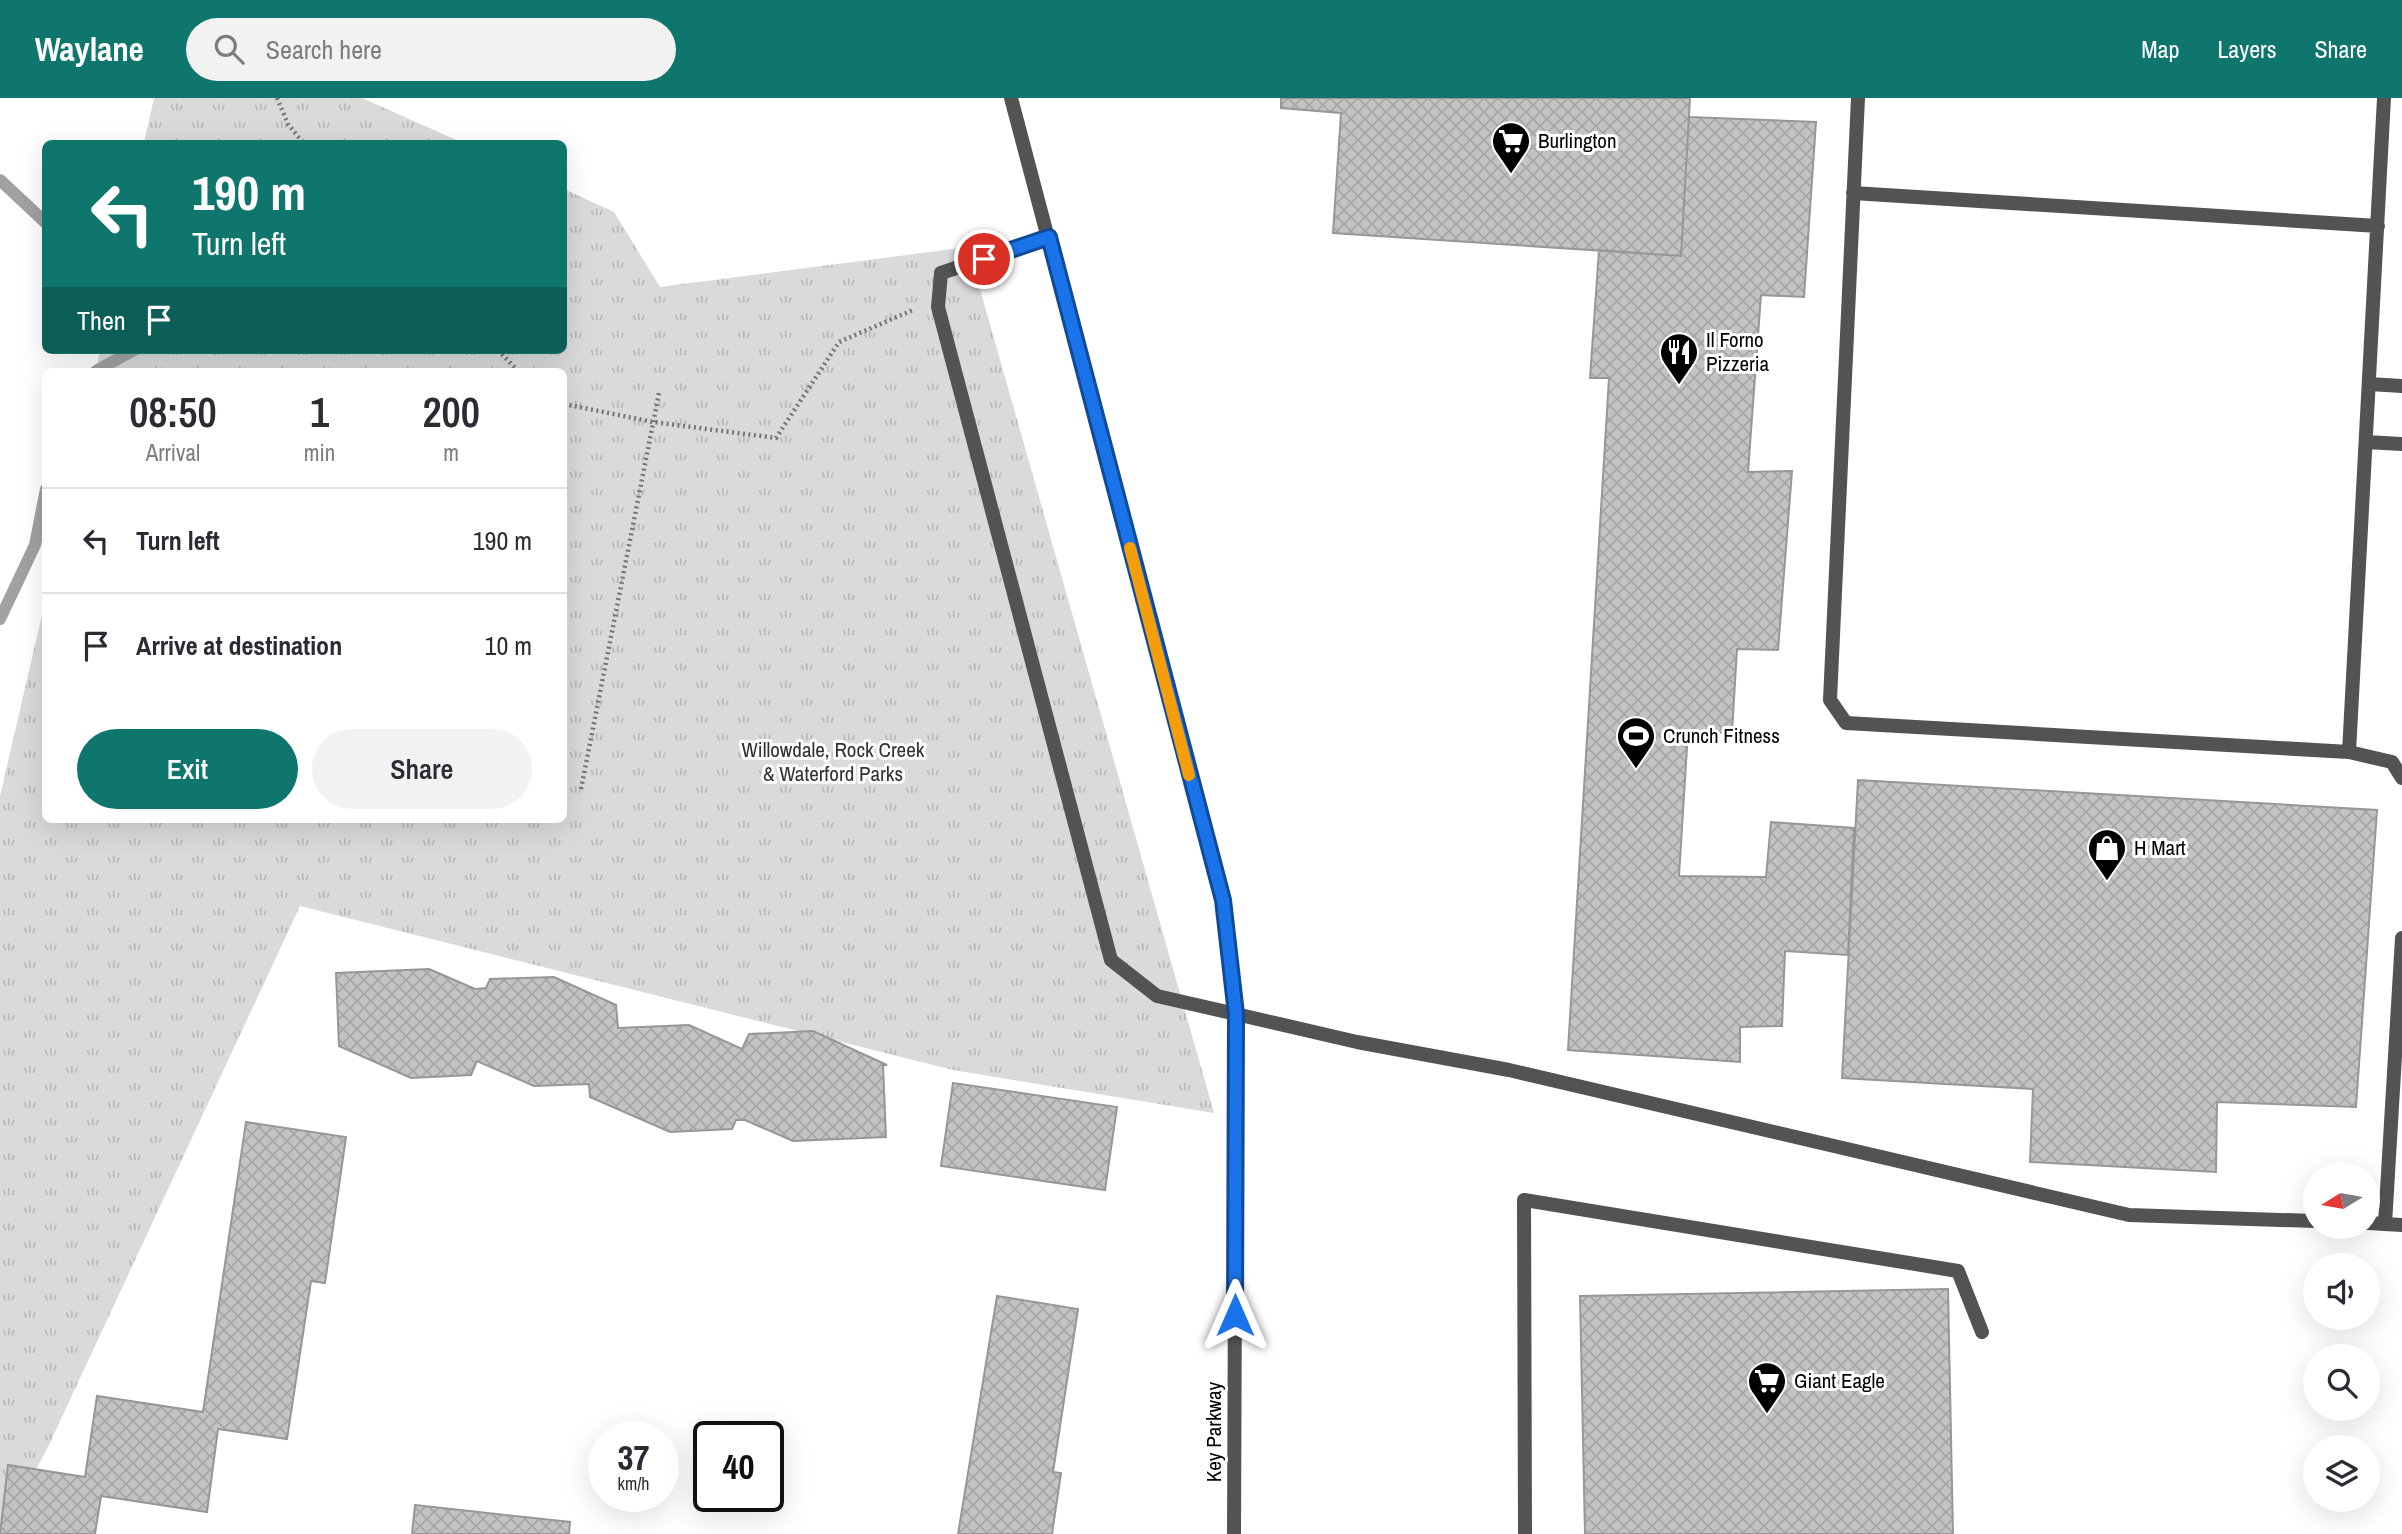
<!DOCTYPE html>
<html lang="en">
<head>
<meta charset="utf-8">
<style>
	body { margin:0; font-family:"Archivo Narrow",sans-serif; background:#f2f2f3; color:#2b2b33; height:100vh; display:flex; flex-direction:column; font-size:26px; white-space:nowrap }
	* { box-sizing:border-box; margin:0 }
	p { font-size:23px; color:#7c7c81 }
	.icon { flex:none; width:38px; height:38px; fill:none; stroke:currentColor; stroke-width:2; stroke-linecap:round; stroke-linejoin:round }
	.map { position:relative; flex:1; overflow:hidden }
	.details { position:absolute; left:42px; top:270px; width:525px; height:455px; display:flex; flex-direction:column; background:#fff; border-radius:10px; box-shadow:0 7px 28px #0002 }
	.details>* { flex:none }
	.banner { position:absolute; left:42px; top:42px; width:525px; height:214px; border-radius:10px; box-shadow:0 7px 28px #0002; background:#0f766e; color:#fff; overflow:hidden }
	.needle { width:46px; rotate:259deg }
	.controls { position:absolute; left:2303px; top:1064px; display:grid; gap:14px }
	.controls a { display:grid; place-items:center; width:77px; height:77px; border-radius:50%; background:#fff; box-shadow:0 7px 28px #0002; font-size:35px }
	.speed { position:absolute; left:588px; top:1323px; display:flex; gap:14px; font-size:35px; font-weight:700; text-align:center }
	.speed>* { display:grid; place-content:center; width:91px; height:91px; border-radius:50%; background:#fff; box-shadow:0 7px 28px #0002; line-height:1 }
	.speed small { font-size:18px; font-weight:400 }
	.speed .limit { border:4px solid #111; border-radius:10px; background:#fff; color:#111 }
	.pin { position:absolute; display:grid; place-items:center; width:60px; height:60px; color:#fff; margin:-30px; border:4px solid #fff; border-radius:50%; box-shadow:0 2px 7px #0007 }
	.me { position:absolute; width:77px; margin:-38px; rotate:0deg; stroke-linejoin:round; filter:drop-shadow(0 0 5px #0008) }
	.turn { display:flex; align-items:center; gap:24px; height:147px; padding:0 35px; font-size:32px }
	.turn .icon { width:91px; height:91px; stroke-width:2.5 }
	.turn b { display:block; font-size:49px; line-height:60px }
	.then { display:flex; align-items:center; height:66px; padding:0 35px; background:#0003; gap:14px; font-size:26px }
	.eta { display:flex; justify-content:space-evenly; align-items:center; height:119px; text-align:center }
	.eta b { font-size:42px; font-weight:600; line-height:49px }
	.action { display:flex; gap:14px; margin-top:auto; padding:14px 35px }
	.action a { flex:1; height:80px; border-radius:42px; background:#0f766e; color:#fff; font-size:28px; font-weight:600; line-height:80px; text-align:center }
	.action a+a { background:#f2f2f3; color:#2b2b33 }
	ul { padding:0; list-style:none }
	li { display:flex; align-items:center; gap:21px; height:105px; padding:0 35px; border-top:2px solid #e1e1e2 }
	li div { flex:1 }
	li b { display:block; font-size:26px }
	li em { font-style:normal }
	header { display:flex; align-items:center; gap:42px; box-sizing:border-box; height:98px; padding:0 35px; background:#0f766e; color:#fff }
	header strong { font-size:33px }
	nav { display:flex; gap:38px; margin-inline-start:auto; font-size:24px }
	.search { width:490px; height:63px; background:#f2f2f3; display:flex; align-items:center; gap:18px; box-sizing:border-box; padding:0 24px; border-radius:38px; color:#7c7c81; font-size:26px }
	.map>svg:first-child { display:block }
</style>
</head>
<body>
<header>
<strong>Waylane</strong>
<div class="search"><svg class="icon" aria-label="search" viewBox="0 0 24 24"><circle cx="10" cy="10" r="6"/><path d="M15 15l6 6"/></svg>Search here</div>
<nav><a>Map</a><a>Layers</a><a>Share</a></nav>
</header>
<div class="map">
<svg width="2402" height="1436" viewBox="0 0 2402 1436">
	<defs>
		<pattern id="park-tufts" width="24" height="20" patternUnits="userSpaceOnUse" patternTransform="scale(1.75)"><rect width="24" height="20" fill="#dadada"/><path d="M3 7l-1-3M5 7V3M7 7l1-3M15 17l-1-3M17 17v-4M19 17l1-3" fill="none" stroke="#b9b9b9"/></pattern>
		<pattern id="building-cross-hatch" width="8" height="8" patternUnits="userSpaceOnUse" patternTransform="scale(1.75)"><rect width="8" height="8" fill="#c3c3c3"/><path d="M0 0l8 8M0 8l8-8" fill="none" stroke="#a6a6a6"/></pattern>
	</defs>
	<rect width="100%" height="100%" fill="#fff"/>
	<path fill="url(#park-tufts)" d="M154,0H362L463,45H144Z
		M564,91L614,114L660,189L968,149L1214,1015L953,972L300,808L47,1351L0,1436V698L45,504L46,721H564V273H96L100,252H564Z"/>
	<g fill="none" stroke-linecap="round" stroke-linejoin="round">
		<path stroke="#a1a1a1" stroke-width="12" d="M0,82L46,125
			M96,273L134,252
			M0,521L35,447L46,391"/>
	</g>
	<path fill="url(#building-cross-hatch)" stroke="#979797" stroke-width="2" d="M1281,0H1690L1681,158L1333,135L1341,15L1281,10Z
		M1689,19L1816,24L1804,199L1761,197L1748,374L1792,373L1778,552L1737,551L1732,635L1688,633L1679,778L1766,779L1771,724L1854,730L1848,857L1785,853L1782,928L1740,929V964L1568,952L1609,280H1590L1599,152L1681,158Z
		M1858,682L2377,712L2356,1009L2217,1004L2216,1074L2030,1064L2033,991L1842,980Z
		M429,871L475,891L486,890L490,881L554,879L616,907L618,930L689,927L742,951L749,936L813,933L887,967H883L886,1039L793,1043L745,1022H736L732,1031L670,1034L590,999L589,986L534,988L477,963L471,977L411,980L339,948L336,875Z
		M953,985L1117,1009L1105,1092L941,1068Z
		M246,1024L346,1039L325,1185L311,1183L287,1341L218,1331L207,1414L101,1398L95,1436H0L8,1367L85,1379L97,1298L203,1314Z
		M1948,1191L1953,1436H1585L1580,1198Z
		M997,1198L1078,1211L1053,1374L1061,1375L1052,1436H958Z
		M415,1407L570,1424L569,1436H412Z"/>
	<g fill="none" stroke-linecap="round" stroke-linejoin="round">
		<path stroke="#757575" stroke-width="4.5" stroke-dasharray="2 3.5" stroke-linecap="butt" d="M277,0L288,26L304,46
			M498,252L518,273
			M564,306L653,324L776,340L839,244L913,212
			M581,691L659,295"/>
		<path stroke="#535353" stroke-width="14" d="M1858,0L1830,602L1846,625L2349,654L2392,664L2402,680
			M1853,95L2378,128
			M1049,139L941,175L938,209L1111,862L1157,898L1236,916
			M2369,286L2402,288
			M2366,344L2402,346
			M2349,654L2384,0
			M2385,1126L2402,840
			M1525,1436L1524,1102L1958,1173L1982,1234"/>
		<path stroke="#535353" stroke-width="14" d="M1236,916L1357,944L1509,972L2129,1117L2315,1123
			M2368,1125L2402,1127"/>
		<path stroke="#535353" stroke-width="14" d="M1011,0L1223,802L1236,916L1234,1436"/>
	</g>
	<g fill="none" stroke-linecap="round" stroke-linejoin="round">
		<defs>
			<path id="route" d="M984,161L1049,139L1223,802L1236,916L1235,1217"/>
		</defs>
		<use href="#route" stroke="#114b97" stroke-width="18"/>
		<use href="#route" stroke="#1a73e8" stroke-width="12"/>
		<path stroke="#f59e0b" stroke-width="12" d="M1130,450L1189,677"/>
	</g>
	<defs>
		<symbol id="supermarket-pin" viewBox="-11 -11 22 30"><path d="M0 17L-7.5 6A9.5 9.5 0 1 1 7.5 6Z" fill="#000" stroke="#fff"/><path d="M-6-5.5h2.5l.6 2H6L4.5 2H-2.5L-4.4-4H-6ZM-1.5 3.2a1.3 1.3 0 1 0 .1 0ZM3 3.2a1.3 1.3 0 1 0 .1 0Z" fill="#fff"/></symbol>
		<symbol id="restaurant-pin" viewBox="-11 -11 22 30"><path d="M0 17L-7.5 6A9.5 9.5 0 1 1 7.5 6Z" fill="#000" stroke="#fff"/><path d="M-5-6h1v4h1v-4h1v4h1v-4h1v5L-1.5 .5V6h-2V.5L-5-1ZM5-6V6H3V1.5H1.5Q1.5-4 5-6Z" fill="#fff"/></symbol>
		<symbol id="stadium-pin" viewBox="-11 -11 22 30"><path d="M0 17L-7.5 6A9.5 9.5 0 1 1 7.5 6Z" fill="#000" stroke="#fff"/><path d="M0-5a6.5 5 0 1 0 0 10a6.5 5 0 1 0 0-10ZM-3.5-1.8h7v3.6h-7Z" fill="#fff"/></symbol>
		<symbol id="shop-pin" viewBox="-11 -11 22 30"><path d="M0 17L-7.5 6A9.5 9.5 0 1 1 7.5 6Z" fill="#000" stroke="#fff"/><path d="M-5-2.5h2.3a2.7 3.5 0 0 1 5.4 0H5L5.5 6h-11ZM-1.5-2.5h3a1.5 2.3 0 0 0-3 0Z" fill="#fff"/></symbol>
	</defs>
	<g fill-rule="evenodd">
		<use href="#supermarket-pin" x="1489" y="21" width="44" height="60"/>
		<use href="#restaurant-pin" x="1657" y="232" width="44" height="60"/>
		<use href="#stadium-pin" x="1614" y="616" width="44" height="60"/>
		<use href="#shop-pin" x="2085" y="728" width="44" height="60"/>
		<use href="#supermarket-pin" x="1745" y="1261" width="44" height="60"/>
	</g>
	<g text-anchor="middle" stroke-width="6" stroke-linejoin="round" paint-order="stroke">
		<g font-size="21" fill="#000" stroke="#fff" text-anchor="start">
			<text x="1538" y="50">Burlington</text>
			<text x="1706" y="249">Il Forno<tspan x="1706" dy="24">Pizzeria</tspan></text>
			<text x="1663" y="645">Crunch Fitness</text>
			<text x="2134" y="757">H Mart</text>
			<text x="1794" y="1290">Giant Eagle</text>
		</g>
		<g font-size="21" fill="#313131" stroke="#fff">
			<text x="833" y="659">Willowdale, Rock Creek<tspan x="833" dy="24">&amp; Waterford Parks</tspan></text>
		</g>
		<g font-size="21" fill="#000" stroke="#fff">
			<text transform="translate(1214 1334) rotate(-90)" y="7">Key Parkway</text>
		</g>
	</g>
</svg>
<div class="controls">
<a><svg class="needle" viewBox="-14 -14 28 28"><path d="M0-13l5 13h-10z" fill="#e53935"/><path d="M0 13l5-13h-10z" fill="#7c7c81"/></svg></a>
<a><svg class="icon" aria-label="sound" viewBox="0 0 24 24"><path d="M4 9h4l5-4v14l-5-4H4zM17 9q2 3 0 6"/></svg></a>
<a><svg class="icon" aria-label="search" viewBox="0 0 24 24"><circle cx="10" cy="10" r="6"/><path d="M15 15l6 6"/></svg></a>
<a><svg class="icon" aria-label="layers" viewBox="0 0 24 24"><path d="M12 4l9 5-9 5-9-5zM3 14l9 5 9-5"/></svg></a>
</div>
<div class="speed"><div>37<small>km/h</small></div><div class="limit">40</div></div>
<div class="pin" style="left:984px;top:161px;background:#d93025"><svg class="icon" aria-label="arrive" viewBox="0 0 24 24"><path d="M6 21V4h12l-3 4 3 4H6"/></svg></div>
<svg class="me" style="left:1235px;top:1217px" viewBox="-20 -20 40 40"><path d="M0-17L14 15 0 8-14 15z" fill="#1a73e8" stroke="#fff" stroke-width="4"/></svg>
<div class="banner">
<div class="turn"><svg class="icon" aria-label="left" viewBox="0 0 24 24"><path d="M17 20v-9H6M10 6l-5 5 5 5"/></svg><div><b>190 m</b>Turn left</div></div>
<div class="then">Then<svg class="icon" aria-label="arrive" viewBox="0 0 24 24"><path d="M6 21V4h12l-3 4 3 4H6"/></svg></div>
</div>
<section class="details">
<div class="eta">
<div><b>08:50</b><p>Arrival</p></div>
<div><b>1</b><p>min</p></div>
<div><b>200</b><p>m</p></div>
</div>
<ul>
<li><svg class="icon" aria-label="left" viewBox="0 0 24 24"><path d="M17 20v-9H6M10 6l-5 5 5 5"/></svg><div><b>Turn left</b></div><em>190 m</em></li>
<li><svg class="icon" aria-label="arrive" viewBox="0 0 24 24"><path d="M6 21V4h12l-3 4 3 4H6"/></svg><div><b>Arrive at destination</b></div><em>10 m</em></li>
</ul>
<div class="action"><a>Exit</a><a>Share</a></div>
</section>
</div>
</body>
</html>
